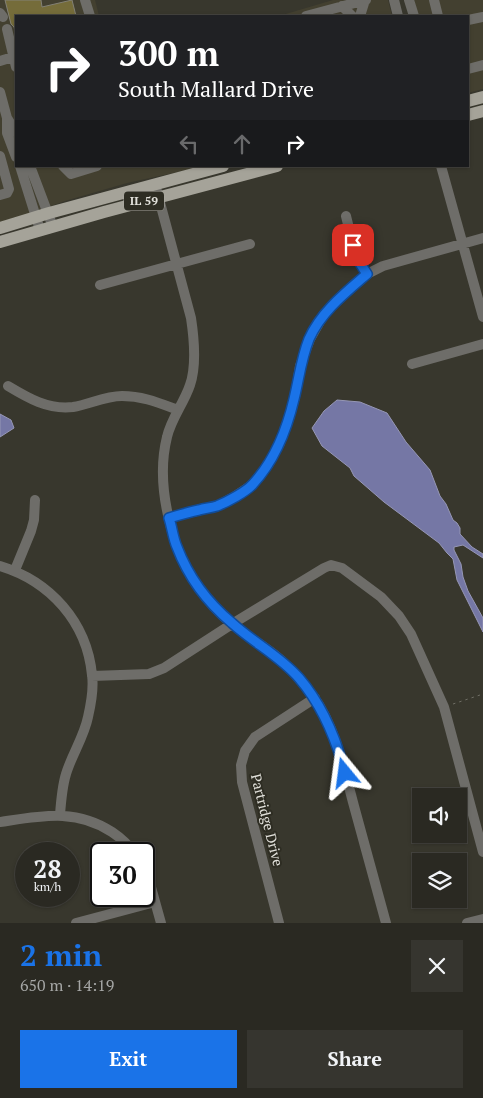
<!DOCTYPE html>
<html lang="en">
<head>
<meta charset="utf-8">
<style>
	body { margin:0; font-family:"PT Serif",serif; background:#36352f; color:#f1f3f6; height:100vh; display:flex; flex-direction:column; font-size:19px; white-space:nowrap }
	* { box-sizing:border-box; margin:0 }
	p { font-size:16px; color:#a5a6a5 }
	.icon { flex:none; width:28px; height:28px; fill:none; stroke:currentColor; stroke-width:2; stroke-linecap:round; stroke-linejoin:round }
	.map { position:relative; height:923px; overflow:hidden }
	.details { display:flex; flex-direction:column; background:#2a2922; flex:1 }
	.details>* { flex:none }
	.top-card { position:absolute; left:15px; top:15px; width:454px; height:152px; border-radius:0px; box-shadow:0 1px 4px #0004,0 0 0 1px #464540; background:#202124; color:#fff; overflow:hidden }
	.tools { position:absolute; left:412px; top:788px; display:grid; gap:10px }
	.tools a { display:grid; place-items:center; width:55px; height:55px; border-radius:0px; background:#2a2922; box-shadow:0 1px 4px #0004,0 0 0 1px #464540; font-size:25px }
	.speed { position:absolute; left:15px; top:842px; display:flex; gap:10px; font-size:25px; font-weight:700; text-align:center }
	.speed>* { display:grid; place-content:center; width:65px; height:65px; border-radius:50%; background:#2a2922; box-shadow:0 1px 4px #0004,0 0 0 1px #464540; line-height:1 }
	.speed small { font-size:12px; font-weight:400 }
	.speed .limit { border:2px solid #111; border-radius:8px; background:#fff; color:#111 }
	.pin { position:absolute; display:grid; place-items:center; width:42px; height:42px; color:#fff; margin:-21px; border-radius:10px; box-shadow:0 2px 8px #0006 }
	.me { position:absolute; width:55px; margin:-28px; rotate:344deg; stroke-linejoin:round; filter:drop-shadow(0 0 4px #0008) }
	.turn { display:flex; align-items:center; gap:18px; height:105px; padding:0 20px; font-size:22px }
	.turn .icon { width:65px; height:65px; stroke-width:2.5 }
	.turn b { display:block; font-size:35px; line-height:42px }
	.lanes { display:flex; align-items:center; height:48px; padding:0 20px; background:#0003; justify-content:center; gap:25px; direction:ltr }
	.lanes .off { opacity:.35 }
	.round { display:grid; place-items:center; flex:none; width:52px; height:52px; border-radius:0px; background:#36352f }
	.summary { display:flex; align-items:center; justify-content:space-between; height:85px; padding:0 20px }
	h1 { font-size:30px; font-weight:800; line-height:38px; color:#1a73e8 }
	.primary-button { display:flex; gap:10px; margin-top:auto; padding:10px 20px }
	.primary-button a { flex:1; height:58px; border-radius:0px; background:#1a73e8; color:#fff; font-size:20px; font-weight:800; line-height:58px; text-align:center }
	.primary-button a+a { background:#36352f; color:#f1f3f6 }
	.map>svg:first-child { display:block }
</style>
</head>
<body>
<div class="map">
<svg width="483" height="923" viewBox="0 0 483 923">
	<rect width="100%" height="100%" fill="#38372d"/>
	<path fill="#434030" d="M0,0H95L99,16H16V166H206L127,183L65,201L0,224Z
		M333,0H388L392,16H279Z
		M414,0H483V89L468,93V16H418Z"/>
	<path fill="#7577a5" stroke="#9697b5" d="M337,400L360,402L387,413L406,442L430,470L440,496L446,504L453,520L457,523L460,528V534L472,547L483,554V558L463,545L454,547V550L461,564L463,577L468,591L483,618V632L457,580L453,559L447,553L439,543L384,502L354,476L350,468L322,446L312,428L324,411Z
		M0,414L11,420L14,428L0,437Z"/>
	<path fill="#756c3a" stroke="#838176" d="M5,0H41L42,7L72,0L76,16H16V35L14,27L11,24Z"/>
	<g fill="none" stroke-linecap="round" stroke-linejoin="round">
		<path stroke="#6e6d64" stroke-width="1" stroke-dasharray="2.5 4" stroke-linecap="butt" d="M453,704L483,694"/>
		<path stroke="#6e6d69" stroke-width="10" d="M85,0L90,16
			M394,0L398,16
			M409,0L414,16
			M434,0L438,16
			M342,6L352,16
			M0,13L3,17
			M306,16L366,0
			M360,16L365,0
			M468,20L483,17
			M7,29L16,67
			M0,61L16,56
			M468,69L483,65
			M0,92L7,118L16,132
			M7,118V133L16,157
			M0,156L9,189L7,193L0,195
			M20,166L40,230
			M30,166L53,227
			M63,166L71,174L97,166
			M441,166L483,317
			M155,184L191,318C194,338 197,365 190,385C184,403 171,419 167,437C158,473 165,510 176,545C186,575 208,604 232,624C248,637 266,647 281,660C293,671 304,684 314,697C336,729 344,769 354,806C365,845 375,884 386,923
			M346,216L353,245L358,260L367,274
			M100,285L250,244
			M412,364L483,344
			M8,386C28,398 48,410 73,407C90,404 105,396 122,396C143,396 159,403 178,410
			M169,518L217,506L234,497L252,485L268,465L280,443L289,419L295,397L300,366L310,339L323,316L341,296L367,274L383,266L483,238
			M0,566C50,581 87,622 92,675C94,689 91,704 88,717C84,737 72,754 66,774C62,787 61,801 60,815
			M15,570L31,531L34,520L35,500
			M92,676L149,674L164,668L232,624L324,568L331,565L342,568L381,597L399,616L411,634L444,707L483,852
			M0,822C41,816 76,808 112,832C121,838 129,845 134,854
			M144,869L149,880L161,923
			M76,923L155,902
			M279,923L242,782L241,765L245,751L255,737L315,698
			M467,923L483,919"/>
		<path stroke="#a5a399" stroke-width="12" d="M468,101L483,97
			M468,115L483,111
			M0,228L49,213L223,166
			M0,242L104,212L277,166"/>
	</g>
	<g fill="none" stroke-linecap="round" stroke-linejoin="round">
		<defs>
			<path id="route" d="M345,773C336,738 323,706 299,678C280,656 254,643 232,623C208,603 188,576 177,547C173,538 172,527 169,518C179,515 189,512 199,510C205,508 211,508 217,506C227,502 246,492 253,484C275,460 287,429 294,399C299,379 301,359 309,339C321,312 345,293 367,274L358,260L353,245"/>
		</defs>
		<use href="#route" stroke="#114b97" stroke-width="12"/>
		<use href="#route" stroke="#1a73e8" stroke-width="9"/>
	</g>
	<g text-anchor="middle" stroke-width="4" stroke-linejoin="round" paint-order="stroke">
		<rect fill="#2e2d23" stroke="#acaba4" stroke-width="1" x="124" y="191.5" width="40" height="19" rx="4"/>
		<g font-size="12" font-weight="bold" fill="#e2e1db">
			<text x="144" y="205">IL 59</text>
		</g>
		<g font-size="14" fill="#e2e1db" stroke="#2e2d23">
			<text transform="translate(267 820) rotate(76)" y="5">Partridge Drive</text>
		</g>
	</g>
</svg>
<div class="tools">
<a><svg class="icon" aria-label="sound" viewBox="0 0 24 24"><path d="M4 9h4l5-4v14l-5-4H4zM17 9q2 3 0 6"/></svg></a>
<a><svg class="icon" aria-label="layers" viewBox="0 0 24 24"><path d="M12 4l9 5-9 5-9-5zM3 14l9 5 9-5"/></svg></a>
</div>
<div class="speed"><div>28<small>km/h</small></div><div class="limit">30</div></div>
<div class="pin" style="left:353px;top:245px;background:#d93025"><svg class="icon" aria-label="arrive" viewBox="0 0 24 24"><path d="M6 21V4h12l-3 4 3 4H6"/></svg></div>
<svg class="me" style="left:345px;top:773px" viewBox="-20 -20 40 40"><path d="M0-17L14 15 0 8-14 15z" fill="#1a73e8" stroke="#fff" stroke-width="4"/></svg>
<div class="top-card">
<div class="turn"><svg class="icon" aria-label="right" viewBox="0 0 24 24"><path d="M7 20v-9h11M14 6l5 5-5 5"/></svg><div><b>300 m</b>South Mallard Drive</div></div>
<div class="lanes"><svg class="icon off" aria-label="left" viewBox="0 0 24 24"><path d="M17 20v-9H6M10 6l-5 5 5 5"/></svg><svg class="icon off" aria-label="ahead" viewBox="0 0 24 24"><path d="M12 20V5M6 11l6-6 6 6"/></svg><svg class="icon" aria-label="right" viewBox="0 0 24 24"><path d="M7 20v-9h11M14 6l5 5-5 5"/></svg></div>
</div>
</div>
<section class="details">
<div class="summary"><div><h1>2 min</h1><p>650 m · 14:19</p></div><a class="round"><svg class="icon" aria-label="close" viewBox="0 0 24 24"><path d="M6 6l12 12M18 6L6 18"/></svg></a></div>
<div class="primary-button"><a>Exit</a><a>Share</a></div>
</section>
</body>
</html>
